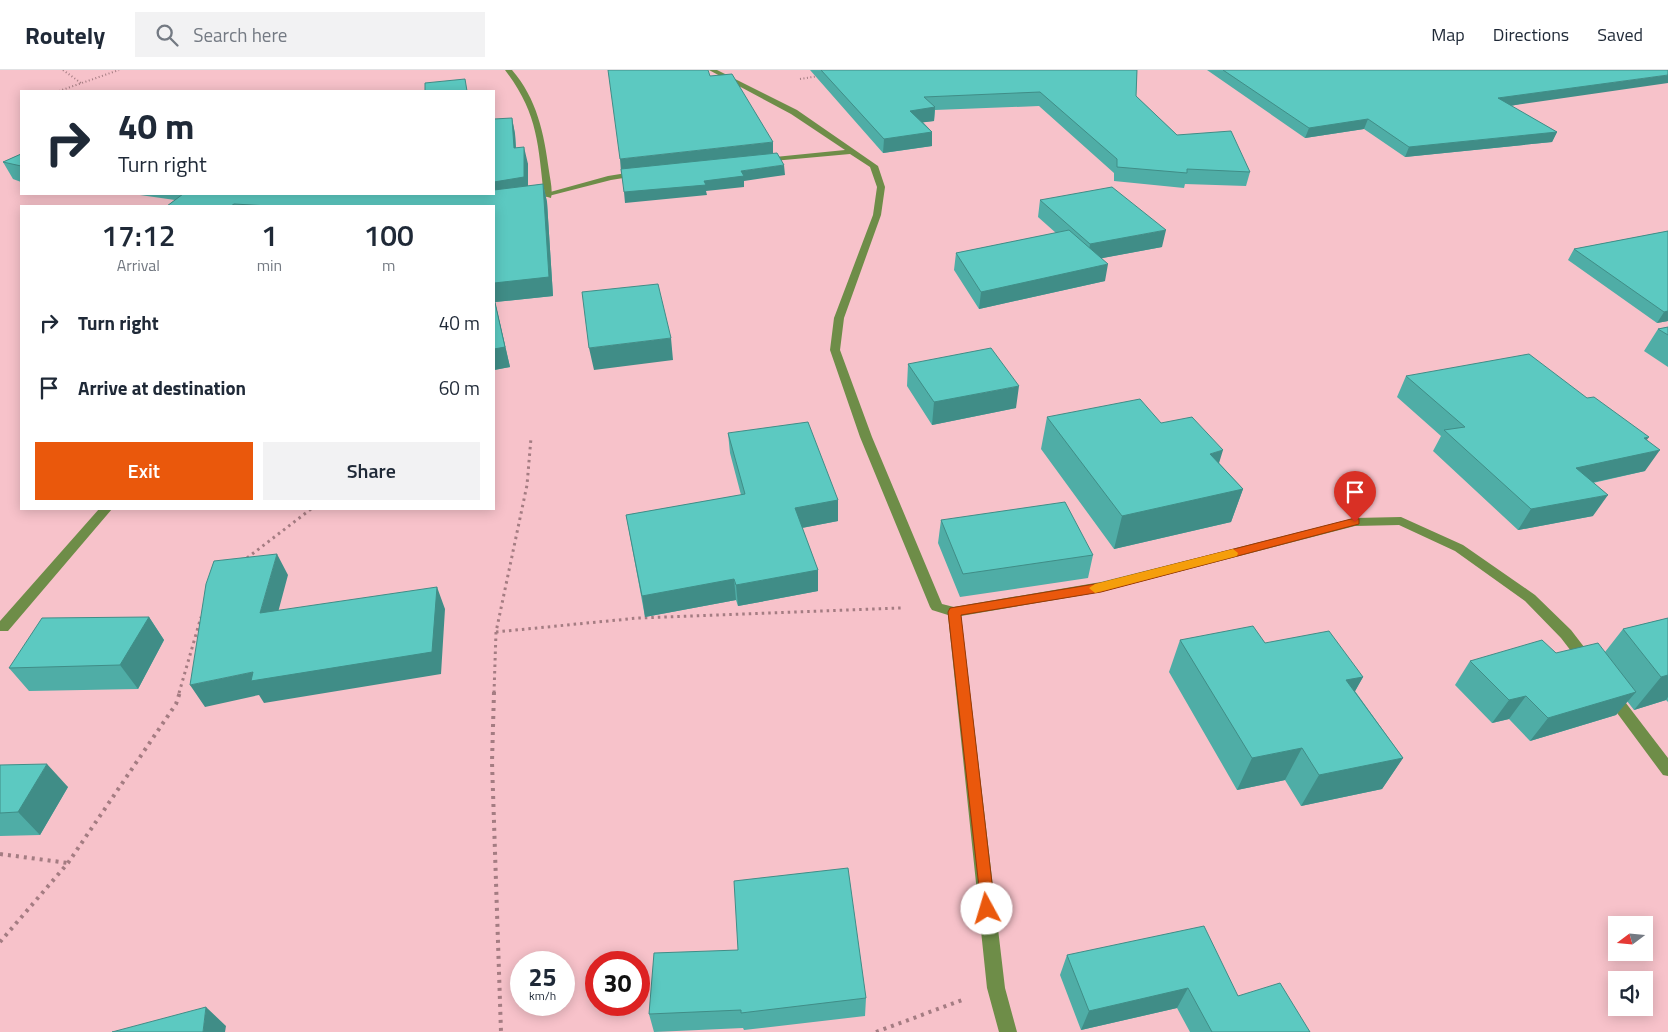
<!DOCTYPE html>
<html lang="en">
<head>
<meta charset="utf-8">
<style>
	body { margin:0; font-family:"Titillium Web",sans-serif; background:#f2f2f3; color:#1f2937; height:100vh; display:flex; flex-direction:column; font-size:19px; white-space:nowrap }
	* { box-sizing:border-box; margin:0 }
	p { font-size:16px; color:#747a83 }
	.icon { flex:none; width:28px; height:28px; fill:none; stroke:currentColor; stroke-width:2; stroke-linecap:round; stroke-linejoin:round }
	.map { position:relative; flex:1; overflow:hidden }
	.sheet { position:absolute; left:20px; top:135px; width:475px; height:305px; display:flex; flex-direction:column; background:#fff; border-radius:0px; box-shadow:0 2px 12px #0003 }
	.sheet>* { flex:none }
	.hud { position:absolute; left:20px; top:20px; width:475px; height:105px; border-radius:0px; box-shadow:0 2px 12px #0003; background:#fff; color:#1f2937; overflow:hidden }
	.needle { width:32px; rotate:254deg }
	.fabs { position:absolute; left:1608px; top:846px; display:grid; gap:10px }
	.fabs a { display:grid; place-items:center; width:45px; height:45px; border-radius:0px; background:#fff; box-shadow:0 2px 12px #0003; font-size:25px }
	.speed { position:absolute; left:510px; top:881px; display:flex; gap:10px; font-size:25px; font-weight:700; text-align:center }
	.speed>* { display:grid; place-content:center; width:65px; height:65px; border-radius:50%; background:#fff; box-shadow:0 2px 12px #0003; line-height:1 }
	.speed small { font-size:12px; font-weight:400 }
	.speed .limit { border:8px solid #d22; background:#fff; color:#111 }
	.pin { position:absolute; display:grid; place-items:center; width:42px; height:42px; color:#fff; margin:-51px -21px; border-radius:50% 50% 50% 0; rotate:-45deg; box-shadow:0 0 5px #0007 }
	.pin .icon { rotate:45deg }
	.me { position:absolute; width:55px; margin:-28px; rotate:354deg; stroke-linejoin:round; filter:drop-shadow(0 0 4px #0008) }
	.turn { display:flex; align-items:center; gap:18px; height:105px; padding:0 15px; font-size:22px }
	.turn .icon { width:65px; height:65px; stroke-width:2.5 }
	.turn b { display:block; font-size:35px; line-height:42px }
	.eta { display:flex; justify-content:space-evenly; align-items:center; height:85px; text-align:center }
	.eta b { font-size:30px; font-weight:600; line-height:35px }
	.action { display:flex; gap:10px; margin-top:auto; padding:10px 15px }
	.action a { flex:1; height:58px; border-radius:0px; background:#ea580c; color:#fff; font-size:20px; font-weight:600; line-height:58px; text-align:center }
	.action a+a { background:#f2f2f3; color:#1f2937 }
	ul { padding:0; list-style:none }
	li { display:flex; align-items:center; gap:15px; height:65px; padding:0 15px }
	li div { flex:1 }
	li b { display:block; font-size:19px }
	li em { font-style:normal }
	header { display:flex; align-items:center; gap:30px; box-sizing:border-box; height:70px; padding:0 25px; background:#fff; border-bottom:1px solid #e0e1e3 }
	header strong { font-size:24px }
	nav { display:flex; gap:28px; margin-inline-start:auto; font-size:18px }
	.search { width:350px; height:45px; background:#f2f2f3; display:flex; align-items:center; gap:12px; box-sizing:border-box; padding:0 18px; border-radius:0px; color:#747a83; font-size:19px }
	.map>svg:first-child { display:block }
</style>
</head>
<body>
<header>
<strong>Routely</strong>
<div class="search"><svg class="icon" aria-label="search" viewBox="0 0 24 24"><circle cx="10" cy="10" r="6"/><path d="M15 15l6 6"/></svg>Search here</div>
<nav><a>Map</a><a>Directions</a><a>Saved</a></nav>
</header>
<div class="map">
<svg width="1668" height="962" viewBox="0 0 1668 962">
	<rect width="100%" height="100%" fill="#f7c2ca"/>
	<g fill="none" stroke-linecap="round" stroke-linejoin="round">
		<path stroke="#a47c82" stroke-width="2" stroke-dasharray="1 2.5" stroke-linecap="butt" d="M63,0L81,13
			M800,9L819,6
			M59,21L119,0"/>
		<path stroke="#a47c82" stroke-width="3" stroke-dasharray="2.5 4" stroke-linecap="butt" d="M247,488L311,439
			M496,562L638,548L901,538
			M179,623L201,547
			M494,623L496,562L527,415L531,368"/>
		<path stroke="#a47c82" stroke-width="4" stroke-dasharray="3 5" stroke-linecap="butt" d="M494,622L492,692L501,962
			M0,784L68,793
			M0,872L68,793L176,634L180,622
			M876,962L962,930"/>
		<path fill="#6e8d48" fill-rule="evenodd" d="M505,0H512C537,29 544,63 549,101C550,109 553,120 551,128L544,126C538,74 538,43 505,0Z"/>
		<path fill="#6e8d48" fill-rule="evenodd" d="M709,0H717L797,40L878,96L885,117L881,145L844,248L840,280L872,367L942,534L954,537L1101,512L1355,448L1401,447L1463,475L1535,525L1571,560L1591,586L1593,590L1591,594H1581L1561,568L1525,531L1455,481L1399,455L1355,456L1101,522L961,546L1005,918L1017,962H999L987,918L948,545L932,540L930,537L860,367L830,280L834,248L873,145L877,117L870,97L850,84L762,92V88H765L845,80L791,44Z
			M639,101L643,103L642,105L611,110L529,131L525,129L608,106Z
			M99,439H112L8,561H0V551Z
			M1611,618L1616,620L1668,688V706L1663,705L1606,628L1604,624L1606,620Z"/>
	</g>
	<path fill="#4fada6" d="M810,0H1137L1136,26L1177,65L1250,102L1246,116L1185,114L1184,118L1114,111V103L1039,36L935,40L934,51L923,52L932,62V76L883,83Z
		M1207,0H1668L1511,36L1557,62L1552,72L1405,87L1364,59L1305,68Z
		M512,48L515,64L516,78L528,94V116L543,114L547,132L553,226L495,232L510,297L494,300V136H167L175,130L133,124H494Z
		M21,84V112L13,109L3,92Z
		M1040,130L1162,177L1102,188L1105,211L979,239L954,200L956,183L1056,163L1038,147Z
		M1668,161V251L1657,253L1568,190L1574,179Z
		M1668,257V297L1644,281L1658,259Z
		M908,294L1016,338L932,355L907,316Z
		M1406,306L1587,328L1647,370L1645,401L1593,413V446L1518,460L1433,381L1441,366L1397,327Z
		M1047,347L1161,353L1219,393L1243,419L1231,452L1114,479L1041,379Z
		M728,363L838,430V451L802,458L818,500V521L738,536L736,530L645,547L626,445L741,425L730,383Z
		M941,450L1093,485L1088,508L960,527L938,473Z
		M149,547L164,570L138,619L29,621L9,598Z
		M1668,548V632L1666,630L1634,640L1627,631L1616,645L1530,671L1509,649L1492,653L1455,615L1470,591L1556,583L1605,582L1623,559Z
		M1180,570L1265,573L1363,607L1355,621L1403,688L1382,719L1301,736L1285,710L1237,720L1169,602Z
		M0,695L68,717L40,765L0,766Z
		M1067,885L1238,926L1310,962H1190L1177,938L1081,960L1060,905Z
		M866,928L865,946L744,960L743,958L654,962L649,944Z"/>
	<path fill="#408d87" d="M1668,5V13L1494,38L1498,28Z
		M935,37L934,51L910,54V41Z
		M512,48L515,64L517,95L514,78Z
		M1368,49L1364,59L1305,68L1309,58Z
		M932,62V76L883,83L884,69Z
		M1557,62L1552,72L1405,87L1409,77Z
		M773,72V85L621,102L620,89Z
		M524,77L528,94V125L494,124V112Z
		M784,95L785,105L744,111V117L706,121L707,125L625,133L624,122L704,111L741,101Z
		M543,114L547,132L553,226L495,232L510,297L494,300V213Z
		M1166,160L1162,177L1087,191L1090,174Z
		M1108,194L1105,211L979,239L981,222Z
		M1668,241V251L1657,253L1664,242Z
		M671,268L673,290L594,300L589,278Z
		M1019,316L1016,338L932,355L934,332Z
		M1649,367L1636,385L1660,380L1645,401L1562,419L1576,398L1644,368Z
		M1223,380L1213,413L1210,384Z
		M1243,419L1231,452L1114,479L1122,446Z
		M1608,425L1593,446L1518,460L1531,439Z
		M838,430V451L796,459L795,438Z
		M277,484L288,505L272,565L260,543Z
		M818,500V521L738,536L736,515Z
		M734,509L736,530L645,547L642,526Z
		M437,517L445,539L441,604L264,633L259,625L205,637L190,615L253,602Z
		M149,547L164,570L138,619L120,595Z
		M1668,605V627L1666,630L1634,640L1661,607Z
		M1363,607L1345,639L1346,610Z
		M1636,622L1616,645L1530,671L1548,648Z
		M1526,626L1509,649L1492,653L1509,630Z
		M1302,678L1285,710L1237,720L1252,688Z
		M1403,688L1382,719L1301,736L1319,705Z
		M47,694L68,717L40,765L18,742Z
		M1188,918L1177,938L1081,960L1089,941Z
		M206,937L226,956L225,962H203Z"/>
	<path fill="#5cc9c1" stroke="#408d87" d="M608,0H708L710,6L732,4L773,72L620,89Z
		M821,0H1137L1136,26L1177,65L1231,61L1250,102L1187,99V103L1117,97V89L1040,22L924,27L935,37L910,41L932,62L884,69Z
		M1223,0H1668V5L1498,28L1557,62L1409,77L1368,49L1309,58Z
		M465,9L467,21H425V13Z
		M512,48L514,78L524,77V107L494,112V49Z
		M777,83L784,95L741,101L744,106L704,111L706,115L624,122L621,99Z
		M21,84V96L3,92Z
		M543,114L549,207L494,213V136H269L234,134L231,136H167L183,124H494V120Z
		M1112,117L1166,160L1090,174L1040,130Z
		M1069,160L1108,194L981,222L956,183Z
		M1668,161V241L1664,242L1574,179Z
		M658,214L671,268L589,278L582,222Z
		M494,228L505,277L494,279Z
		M1668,257V265L1658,259Z
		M991,278L1019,316L934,332L908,294Z
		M1529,284L1587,328L1594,327L1649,367L1644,368L1660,380L1576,398L1608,425L1531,439L1444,360L1465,357L1406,306Z
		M1140,329L1161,353L1192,347L1223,380L1210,384L1243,419L1122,446L1047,347Z
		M808,352L838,430L795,438L818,500L736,515L734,509L642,526L626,445L745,424L728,363Z
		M1065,432L1093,485L963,504L941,450Z
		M277,484L260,543L437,517L432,582L251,611L253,602L190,615L206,514L214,491Z
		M149,547L120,595L9,598L42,548Z
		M1668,548V605L1661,607L1623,559Z
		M1253,556L1265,573L1329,561L1363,607L1346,610L1403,688L1319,705L1302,678L1252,688L1180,570Z
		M1542,570L1556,583L1598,573L1636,622L1548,648L1526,626L1509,630L1470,591Z
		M47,694L18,742L0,743V695Z
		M848,798L866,928L741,943V940L649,944L654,883L738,880L734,811Z
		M1204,856L1238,926L1280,913L1310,962H1212L1188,918L1089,941L1067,885Z
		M206,937L203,962H112Z"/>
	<path fill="#ea580c" stroke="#983908" d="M1355,448L1359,449V454L1101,522L961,545L995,839L993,844L987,846L982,844L948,542L950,538L1101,513Z"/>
	<path fill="#f59e0b" d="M1233,479L1238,483L1237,486L1095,523L1089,518L1095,514Z"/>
</svg>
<div class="fabs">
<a><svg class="needle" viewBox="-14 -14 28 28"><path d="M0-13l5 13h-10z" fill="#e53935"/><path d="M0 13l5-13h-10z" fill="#747a83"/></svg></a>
<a><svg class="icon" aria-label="sound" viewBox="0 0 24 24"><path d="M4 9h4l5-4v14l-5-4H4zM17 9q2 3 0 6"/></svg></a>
</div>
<div class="speed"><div>25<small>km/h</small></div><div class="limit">30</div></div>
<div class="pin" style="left:1355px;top:452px;background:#d93025"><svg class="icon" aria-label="arrive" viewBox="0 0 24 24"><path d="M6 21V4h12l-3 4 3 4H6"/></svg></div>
<svg class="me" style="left:987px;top:839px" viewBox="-20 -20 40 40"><circle r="19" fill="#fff"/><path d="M0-13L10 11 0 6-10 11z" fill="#ea580c"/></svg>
<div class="hud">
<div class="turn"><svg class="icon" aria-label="right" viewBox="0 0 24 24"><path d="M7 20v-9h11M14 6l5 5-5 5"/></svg><div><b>40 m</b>Turn right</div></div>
</div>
<section class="sheet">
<div class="eta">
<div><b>17:12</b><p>Arrival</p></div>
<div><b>1</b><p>min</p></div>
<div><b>100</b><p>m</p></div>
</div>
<ul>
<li><svg class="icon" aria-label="right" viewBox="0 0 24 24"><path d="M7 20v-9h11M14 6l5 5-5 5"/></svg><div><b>Turn right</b></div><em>40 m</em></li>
<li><svg class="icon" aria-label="arrive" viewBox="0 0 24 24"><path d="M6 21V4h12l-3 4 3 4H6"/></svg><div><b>Arrive at destination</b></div><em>60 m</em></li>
</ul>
<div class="action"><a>Exit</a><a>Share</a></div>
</section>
</div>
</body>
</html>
